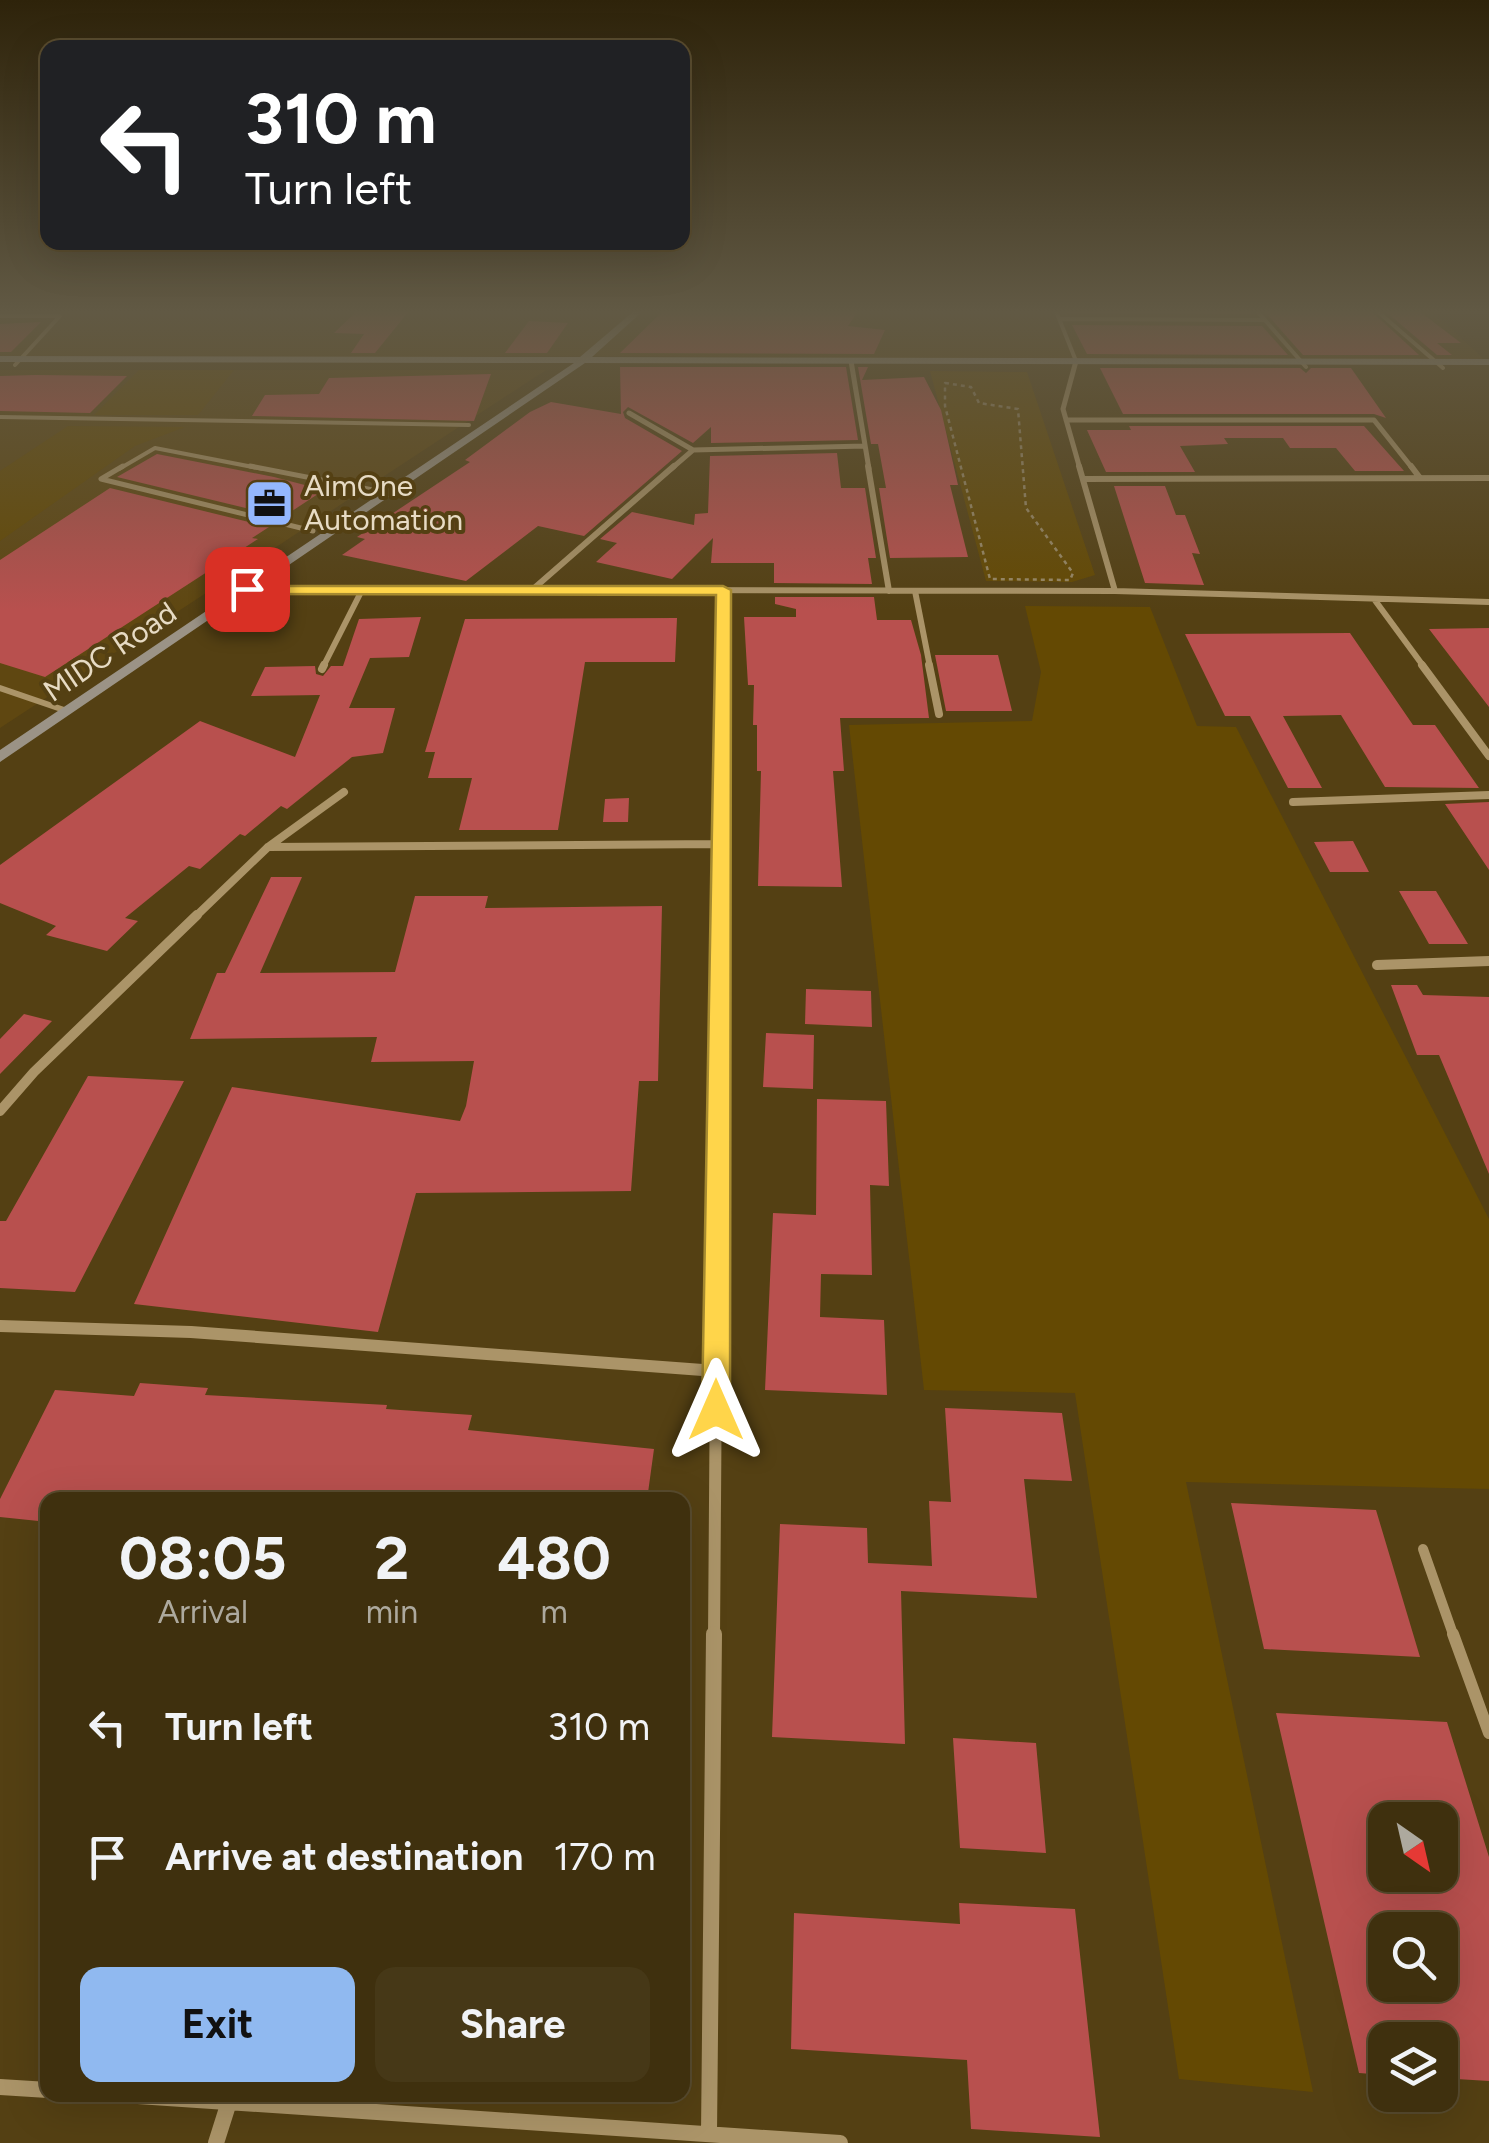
<!DOCTYPE html>
<html lang="en">
<head>
<meta charset="utf-8">
<style>
	body { margin:0; font-family:Figtree,sans-serif; background:#463817; color:#f1f3f6; height:100vh; display:flex; flex-direction:column; font-size:38px; white-space:nowrap }
	* { box-sizing:border-box; margin:0 }
	p { font-size:32px; color:#ada99e }
	.icon { flex:none; width:55px; height:55px; fill:none; stroke:currentColor; stroke-width:2; stroke-linecap:round; stroke-linejoin:round }
	.map { position:relative; flex:1; overflow:hidden }
	.details { position:absolute; left:40px; top:1492px; width:650px; height:610px; display:flex; flex-direction:column; background:#3f300e; border-radius:20px; box-shadow:0 10px 40px #0002,0 0 0 2px #584b2e }
	.details>* { flex:none }
	.top-card { position:absolute; left:40px; top:40px; width:650px; height:210px; border-radius:20px; box-shadow:0 10px 40px #0002,0 0 0 2px #584b2e; background:#202124; color:#fff; overflow:hidden }
	.needle { width:65px; rotate:146deg }
	.fabs { position:absolute; left:1368px; top:1802px; display:grid; gap:20px }
	.fabs a { display:grid; place-items:center; width:90px; height:90px; border-radius:20px; background:#3f300e; box-shadow:0 10px 40px #0002,0 0 0 2px #584b2e; font-size:50px }
	.pin { position:absolute; display:grid; place-items:center; width:85px; height:85px; color:#fff; margin:-42px; border-radius:20px; box-shadow:0 5px 15px #0006 }
	.me { position:absolute; width:110px; margin:-55px; rotate:0deg; stroke-linejoin:round; filter:drop-shadow(0 0 8px #0008) }
	.turn { display:flex; align-items:center; gap:35px; height:210px; padding:0 40px; font-size:45px }
	.turn .icon { width:130px; height:130px; stroke-width:2.5 }
	.turn b { display:block; font-size:70px; line-height:85px }
	.eta { display:flex; justify-content:space-evenly; align-items:center; height:170px; text-align:center }
	.eta b { font-size:60px; font-weight:700; line-height:70px }
	.action { display:flex; gap:20px; margin-top:auto; padding:20px 40px }
	.action a { flex:1; height:115px; border-radius:20px; background:#90b9f0; color:#111; font-size:40px; font-weight:700; line-height:115px; text-align:center }
	.action a+a { background:#463817; color:#f1f3f6 }
	ul { padding:0; list-style:none }
	li { display:flex; align-items:center; gap:30px; height:130px; padding:0 40px }
	li div { flex:1 }
	li b { display:block; font-size:38px }
	li em { font-style:normal }
	.map>svg:first-child { display:block }
</style>
</head>
<body>
<div class="map">
<svg width="1489" height="2143" viewBox="0 0 1489 2143">
	<rect width="100%" height="100%" fill="#544013"/>
	<path fill="#5f4711" d="M0,311H1432L1489,364L600,356L0,360Z
		M0,370H546L0,728Z"/>
	<path fill="#644903" d="M139,370H234L198,415H94Z
		M930,371L1027,372L1095,575L1072,582L986,581Z
		M68,426L185,427L135,446L0,541V471Z
		M1025,606L1150,607L1197,726L1236,727L1489,1219V1489L1186,1482L1313,2092L1179,2079L1075,1393L924,1390L849,725L1032,721L1041,672Z"/>
	<path fill="#b8504e" fill-rule="evenodd" d="M357,311H409L375,353H351L364,334L334,333Z
		M663,311H858L848,326L885,330L874,354L620,353Z
		M1066,311H1251L1252,314L1067,313Z
		M1264,311H1371L1419,355H1303Z
		M1385,311H1419L1461,343H1437L1452,355H1437Z
		M529,321L568,323L547,353H505Z
		M41,322L11,352H0V324Z
		M1072,325L1262,326L1288,355L1087,354Z
		M620,367H846L858,440L711,443V427L693,443L628,407L623,412L625,418L682,451L584,536L538,526L466,581L342,555L365,539L357,537L470,462L465,460L530,412L551,402L621,414Z
		M858,367H868L862,380L924,377L941,410L958,485H950L968,557L890,558L879,488H886L878,444H871Z
		M1100,368H1300L1306,373L1311,368H1351L1386,418L1374,414H1123Z
		M491,374L474,421L252,416L265,395L319,394L329,378Z
		M0,376L35,375L127,376L90,413L0,411Z
		M1129,426H1364L1404,471H1355L1336,448H1290L1283,438H1224L1228,444L1180,446L1195,472H1106L1087,430H1131Z
		M837,453L841,488H865L876,558H868L872,584L774,583V563H711L713,538L672,579L596,562L617,543L600,539L632,512L694,525L695,514L708,513L710,456Z
		M157,454L274,477L324,490L283,517L117,477Z
		M1114,486H1165L1176,515H1185L1200,554L1192,553L1204,585L1145,583Z
		M110,488L269,527L252,538L258,539L45,677L0,663V560Z
		M775,597H874L877,620H911L921,655L929,718H840L844,771H833L842,887L758,886L761,771H757V725H753L754,685H748L744,617H796V609L775,604Z
		M421,617L409,657L370,658L349,708H395L383,753L352,757L287,809L281,806L245,836L240,834L200,869L189,866L125,918L138,921L107,951L46,935L56,926L0,903V865L200,721L295,757L320,695L251,696L265,667L315,666L316,674L323,676L331,666H343L359,619Z
		M677,618L675,662H585L558,830H459L472,778H428L435,752H425L465,619Z
		M1489,628V707L1429,629Z
		M1350,633L1413,725H1435L1479,788L1385,787L1341,715L1283,716L1322,788H1288L1250,716H1225L1185,634Z
		M935,655H998L1012,711H946Z
		M629,798L628,822H603L605,799Z
		M1489,802V870L1445,804Z
		M1353,841L1369,872H1330L1314,842Z
		M271,877H302L260,973L395,972L415,896H488L485,908L662,906L658,1081H639L631,1191L416,1193L378,1332L134,1304L232,1087L460,1121L466,1106L474,1061L371,1062L377,1037L190,1039L217,973H225Z
		M1399,891H1436L1468,944H1429Z
		M1391,985H1417L1423,995L1489,997V1174L1439,1055H1417Z
		M806,989L871,991L872,1027L805,1024Z
		M24,1014L52,1021L0,1074V1039Z
		M766,1033L814,1035L813,1089L763,1087Z
		M88,1076L184,1081L75,1292L0,1288V1221H6Z
		M817,1099L886,1101L889,1186L870,1185L872,1275L821,1274L820,1317L884,1320L887,1395L765,1390L773,1213L816,1215Z
		M140,1383L208,1388L205,1395L387,1405L386,1409L472,1415L468,1430L654,1449L647,1500H48V1522L0,1517V1499L55,1390L134,1396Z
		M945,1408L1062,1413L1072,1481L1024,1479L1037,1598L901,1591L905,1744L772,1737L780,1524L867,1528L868,1563L932,1566L929,1501L951,1502Z
		M1231,1503L1376,1510L1420,1657L1264,1649Z
		M1276,1713L1447,1722L1489,1857V2081L1440,2078V2040H1385V2075L1359,2073ZM1385,1806L1440,1809V1875H1385ZM1385,1930H1440V1985H1385Z
		M953,1738L1036,1743L1046,1853L960,1848Z
		M959,1903L1075,1909L1100,2137L971,2129L967,2060L791,2049L794,1913L960,1924Z"/>
	<g fill="none" stroke-linecap="round" stroke-linejoin="round">
		<path stroke="#998967" stroke-width="2.5" stroke-dasharray="4 4" stroke-linecap="butt" d="M945,383L971,387L979,403L1018,409L1026,508L1073,573L1070,580L990,579L945,406Z"/>
		<path stroke="#ab9468" stroke-width="4" d="M1056,311L1076,361
			M1257,311L1306,367
			M1377,311L1443,368
			M0,316H60
			M1061,319L1264,320
			M15,365L60,316
			M0,417L469,425
			M119,469L155,448L263,469"/>
		<path stroke="#ab9468" stroke-width="5" d="M250,466L373,490
			M101,479L123,466
			M101,479L313,531"/>
		<path stroke="#ab9468" stroke-width="6" d="M0,688L67,711"/>
		<path stroke="#ab9468" stroke-width="10" d="M1423,1549L1454,1637"/>
		<path stroke="#ab9468" stroke-width="12" d="M1453,1634L1489,1733"/>
		<path stroke="#ab9468" stroke-width="5" d="M851,361L869,469
			M1076,361L1063,409L1080,469
			M629,413L693,450L865,446
			M1066,420H1374L1413,469
			M671,469L693,450"/>
		<path stroke="#ab9468" stroke-width="6" d="M868,466L889,591
			M1079,466L1115,591
			M1411,466L1420,478
			M1083,479L1489,478
			M226,589L1115,591L1489,602
			M532,590L674,466
			M915,591L930,667
			M1374,599L1424,667
			M323,667L362,590
			M722,667L723,591"/>
		<path stroke="#ab9468" stroke-width="8" d="M929,665L939,714
			M1422,665L1489,756
			M322,669L324,665
			M1293,802L1489,795
			M268,847L721,844
			M194,918L268,847L344,792
			M720,918L722,665"/>
		<path stroke="#ab9468" stroke-width="10" d="M1377,965L1489,961
			M0,1111L34,1072L197,915
			M717,1235L720,915"/>
		<path stroke="#ab9468" stroke-width="12" d="M0,1326L191,1332L716,1371
			M714,1637L717,1233"/>
		<path stroke="#ab9468" stroke-width="16" d="M0,2087L48,2090
			M123,2095L840,2143
			M709,2134L714,1634
			M216,2143L229,2102"/>
		<path fill="#9b9386" fill-rule="evenodd" d="M634,311H643L592,357L1489,359V365L585,363L0,762V750L574,363L0,362V356L580,357Z"/>
	</g>
	<linearGradient id="sky" x2="0" y2="1"><stop stop-color="#2e230a"/><stop offset="0.51" stop-color="#615944"/><stop offset="1" stop-color="#615944" stop-opacity="0"/></linearGradient>
	<rect width="1489" height="611" fill="url(#sky)"/>
	<path fill="#ffd54a" stroke="#a68a30" stroke-width="2.5" d="M242,586H723L731,590L730,1410L726,1419L716,1423L706,1419L702,1410L716,595L247,594L242,592Z"/>
	<defs>
		<symbol id="office-square" viewBox="-11 -11 22 22"><rect x="-9" y="-9" width="18" height="18" rx="4" fill="#94b7fd" stroke="#544013"/><path d="M-6-3h4V-5.5h4V-3h4V5H-6ZM-1-4.5V-3h2v-1.5ZM-6 0V1H6V0Z" fill="#111"/></symbol>
	</defs>
	<g fill-rule="evenodd">
		<use href="#office-square" x="242" y="476" width="55" height="55"/>
	</g>
	<g text-anchor="middle" stroke-width="8" stroke-linejoin="round" paint-order="stroke">
		<g font-size="30" fill="#e7dbc4" stroke="#544013" text-anchor="start">
			<text x="304" y="496">AimOne<tspan x="304" dy="34">Automation</tspan></text>
		</g>
		<g font-size="30" fill="#e7dbc4" stroke="#544013">
			<text transform="translate(110 652) rotate(-34)" y="10">MIDC Road</text>
		</g>
	</g>
</svg>
<div class="fabs">
<a><svg class="needle" viewBox="-14 -14 28 28"><path d="M0-13l5 13h-10z" fill="#e53935"/><path d="M0 13l5-13h-10z" fill="#ada99e"/></svg></a>
<a><svg class="icon" aria-label="search" viewBox="0 0 24 24"><circle cx="10" cy="10" r="6"/><path d="M15 15l6 6"/></svg></a>
<a><svg class="icon" aria-label="layers" viewBox="0 0 24 24"><path d="M12 4l9 5-9 5-9-5zM3 14l9 5 9-5"/></svg></a>
</div>
<div class="pin" style="left:247px;top:589px;background:#d93025"><svg class="icon" aria-label="arrive" viewBox="0 0 24 24"><path d="M6 21V4h12l-3 4 3 4H6"/></svg></div>
<svg class="me" style="left:716px;top:1410px" viewBox="-20 -20 40 40"><path d="M0-17L14 15 0 8-14 15z" fill="#ffd54a" stroke="#fff" stroke-width="4"/></svg>
<div class="top-card">
<div class="turn"><svg class="icon" aria-label="left" viewBox="0 0 24 24"><path d="M17 20v-9H6M10 6l-5 5 5 5"/></svg><div><b>310 m</b>Turn left</div></div>
</div>
<section class="details">
<div class="eta">
<div><b>08:05</b><p>Arrival</p></div>
<div><b>2</b><p>min</p></div>
<div><b>480</b><p>m</p></div>
</div>
<ul>
<li><svg class="icon" aria-label="left" viewBox="0 0 24 24"><path d="M17 20v-9H6M10 6l-5 5 5 5"/></svg><div><b>Turn left</b></div><em>310 m</em></li>
<li><svg class="icon" aria-label="arrive" viewBox="0 0 24 24"><path d="M6 21V4h12l-3 4 3 4H6"/></svg><div><b>Arrive at destination</b></div><em>170 m</em></li>
</ul>
<div class="action"><a>Exit</a><a>Share</a></div>
</section>
</div>
</body>
</html>
